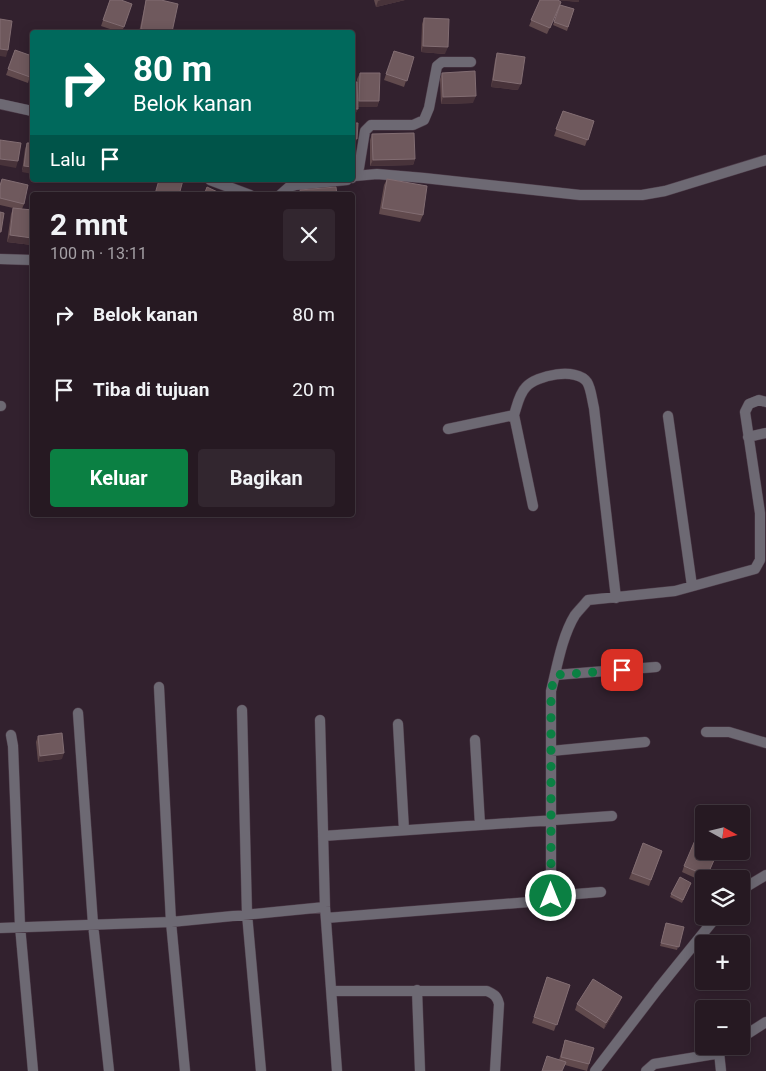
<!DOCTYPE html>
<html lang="id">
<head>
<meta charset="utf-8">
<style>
	body { margin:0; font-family:Roboto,sans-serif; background:#32262f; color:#f1f3f6; height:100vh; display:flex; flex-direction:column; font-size:19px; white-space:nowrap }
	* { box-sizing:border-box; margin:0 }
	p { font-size:16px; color:#a4a0a5 }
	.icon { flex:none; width:28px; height:28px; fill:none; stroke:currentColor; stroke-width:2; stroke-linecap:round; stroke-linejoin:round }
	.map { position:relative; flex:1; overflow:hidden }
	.panel { position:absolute; left:30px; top:192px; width:325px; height:325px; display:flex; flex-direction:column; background:#261922; border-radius:5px; box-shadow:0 2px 12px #0003,0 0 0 1px #423840 }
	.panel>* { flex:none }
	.hud { position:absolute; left:30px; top:30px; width:325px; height:152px; border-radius:5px; box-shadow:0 2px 12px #0003,0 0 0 1px #423840; background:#00695c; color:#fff; overflow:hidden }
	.needle { width:32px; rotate:98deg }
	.controls { position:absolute; left:695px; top:805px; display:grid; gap:10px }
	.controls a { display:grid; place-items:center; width:55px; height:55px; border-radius:5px; background:#261922; box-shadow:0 2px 12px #0003,0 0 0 1px #423840; font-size:25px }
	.pin { position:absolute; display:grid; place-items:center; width:42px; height:42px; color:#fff; margin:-21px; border-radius:10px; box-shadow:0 2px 8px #0006 }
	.me { position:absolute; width:55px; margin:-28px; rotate:0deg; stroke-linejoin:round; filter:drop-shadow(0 0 4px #0008) }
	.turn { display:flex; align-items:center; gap:18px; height:105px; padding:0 20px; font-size:22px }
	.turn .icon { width:65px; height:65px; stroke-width:2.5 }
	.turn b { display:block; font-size:35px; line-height:42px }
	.then { display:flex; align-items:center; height:48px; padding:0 20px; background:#0003; gap:10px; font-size:19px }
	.round { display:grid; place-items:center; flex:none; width:52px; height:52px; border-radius:5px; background:#32262f }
	.headline { display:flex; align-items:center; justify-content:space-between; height:85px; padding:0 20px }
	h1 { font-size:30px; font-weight:700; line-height:38px }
	.cta { display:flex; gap:10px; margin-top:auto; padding:10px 20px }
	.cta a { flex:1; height:58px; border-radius:5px; background:#0b8043; color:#fff; font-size:20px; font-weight:700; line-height:58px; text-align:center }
	.cta a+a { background:#32262f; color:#f1f3f6 }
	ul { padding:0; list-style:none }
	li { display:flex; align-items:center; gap:15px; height:75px; padding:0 20px }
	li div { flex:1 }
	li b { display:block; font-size:19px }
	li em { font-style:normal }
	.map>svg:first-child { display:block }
</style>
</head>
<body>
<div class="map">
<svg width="766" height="1071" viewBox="0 0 766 1071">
	<rect width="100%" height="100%" fill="#32212e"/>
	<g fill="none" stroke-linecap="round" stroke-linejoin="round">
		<defs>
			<path id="minor" d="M0,104L32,111
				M355,176L377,174L424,178L580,195H642L665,191L766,160
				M352,178L359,168L365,131L371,125H413L424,120L429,108L437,66L442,62H471
				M210,180L250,195
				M280,195L289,187L296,185L347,180
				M0,259L32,260
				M0,406H1
				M514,415L533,506
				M668,416L692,586
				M448,429L514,415C517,406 519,394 526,387C536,375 577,367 587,382C591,388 592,400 594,408L616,598
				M748,437L766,433
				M555,675L656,667
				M159,687L171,922L185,1071
				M242,710L247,914L261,1071
				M78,713L93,924L109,1071
				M320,720L325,907L337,1071
				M398,724L404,830
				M706,732H729L766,743
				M11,735L13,746L20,926L33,1071
				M475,740L480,825
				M551,751L645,742
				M323,836L612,816
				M741,890L766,875
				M551,896L601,892
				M326,918L542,901L551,896V691C557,667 562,636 575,615C579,610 584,605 588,600L675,591L755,569L760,560V513L745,412L749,404L759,400L766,402
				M0,928L171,922L325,907
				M417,990L420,1071
				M332,991H487C494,994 497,996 499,1004L495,1071
				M741,1038L766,1022
				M719,1052L721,1071
				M595,1071L658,989L717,916
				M646,1071L654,1064L715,1054L727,1046"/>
		</defs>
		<use href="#minor" stroke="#4f3e4b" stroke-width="11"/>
		<use href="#minor" stroke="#6d6973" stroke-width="10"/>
	</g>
	<path fill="#614a4d" d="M110,0L132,4L122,32H119L101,26Z
		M146,0H161L172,32H139Z
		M374,0H405L376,7Z
		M540,0H579V2L559,0V8L547,34L529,26Z
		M560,5L574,9L567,31L553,25Z
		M424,18L445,54L421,52L422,24Z
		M15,50L32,69L28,83L6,75Z
		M394,51L414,57L404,87L384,80Z
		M497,53L518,90L491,87L495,60Z
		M360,73L379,101L377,107H358L355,115H352V82L357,94V79Z
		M442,73L473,103L441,104L440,79Z
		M563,111L594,121L585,146L554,136Z
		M372,134L415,159L413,165L370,166V140Z
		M27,143H32L22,172L25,149Z
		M2,179L24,204L22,209L32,210V245L7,242L11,214L13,208L0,205V184Z
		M387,179L423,215L420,222L379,214L384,185Z
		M38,736L62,759L38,762L36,742Z
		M643,843L662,851L649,886L629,879Z
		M718,851L706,879H704V882L682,872L684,866Z
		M691,883L682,903L670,897L671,894Z
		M666,923L684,927L677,950L660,946Z
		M547,977L570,985L554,1031L532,1023Z
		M622,997L619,1004L604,1029L575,1010L577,1004Z
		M565,1040L589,1064L587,1071L565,1065L559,1060Z"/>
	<path fill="#48333a" d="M381,0H405L376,7L378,1Z
		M553,0H579V2Z
		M423,46L448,47L445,54L421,52Z
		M0,49L8,50L6,57L0,56Z
		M493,80L521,84L518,90L491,87Z
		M476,96L473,103L441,104L443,97Z
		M359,101H379L377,107H357Z
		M352,109H358L355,115H352Z
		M352,138L357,139L356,142L352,141Z
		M0,159L18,161L16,168L0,165Z
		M415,159L413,165L370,166L373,160Z
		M24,166L32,167V174L22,172Z
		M10,235L32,238V245L7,242Z
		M64,753L62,759L38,762L40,756Z
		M622,997L619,1004L604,1029L606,1023Z"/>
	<path fill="#6f595d" stroke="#826d72" d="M110,0H121L132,4L124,27L103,20Z
		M146,0H161L178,4L172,32H158L141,29Z
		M540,0H558L561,2L550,28L531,20Z
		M560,5L574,9L568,27L554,22Z
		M424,18L449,19L448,47L423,46Z
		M0,19L12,21L8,50L0,49Z
		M15,50L32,56V69L30,77L8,69Z
		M394,51L414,57L407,81L386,74Z
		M497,53L525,57L521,84L493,80Z
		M475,71L476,96L443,97L442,73Z
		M360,73H380L379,101H359Z
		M352,82H357L358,109H352Z
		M563,111L594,121L588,140L556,129Z
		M352,123H358L357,139L352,138Z
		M414,133L415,159L373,160L372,134Z
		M0,140L21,143L18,161L0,159Z
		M27,143H32V167L24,166Z
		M2,179L28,185L24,204L0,198V186Z
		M387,179L427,186L423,215L382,208Z
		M159,180H183L179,195H160L155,194Z
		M207,187L224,195H204Z
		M336,187L337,195H301L300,190Z
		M13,208L32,210V238L10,235Z
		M0,212L4,213L1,232H0Z
		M62,733L64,753L40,756L38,736Z
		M696,838L704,841V851H718L707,876L684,866Z
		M643,843L662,851L651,880L632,873Z
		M716,871L728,877L727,879H713Z
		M680,877L691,883L683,900L671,894Z
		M666,923L684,927L679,947L661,943Z
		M547,977L570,985L557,1025L534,1017Z
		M593,979L622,997L606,1023L577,1004Z
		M565,1040L594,1048L589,1064L561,1057Z
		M547,1056L566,1062L562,1071H542Z"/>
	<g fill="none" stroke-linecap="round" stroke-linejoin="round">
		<path stroke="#0b8043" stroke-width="9" stroke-dasharray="0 16.2" d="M551,896V691L555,675L622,670"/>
	</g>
</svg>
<div class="controls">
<a><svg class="needle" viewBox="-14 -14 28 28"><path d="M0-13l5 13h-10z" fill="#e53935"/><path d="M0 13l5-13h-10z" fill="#a4a0a5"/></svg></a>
<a><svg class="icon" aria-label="layers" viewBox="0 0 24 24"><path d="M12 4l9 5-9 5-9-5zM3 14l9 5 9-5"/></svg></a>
<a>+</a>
<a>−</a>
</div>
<div class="pin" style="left:622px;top:670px;background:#d93025"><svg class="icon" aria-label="arrive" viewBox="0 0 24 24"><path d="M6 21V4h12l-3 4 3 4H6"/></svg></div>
<svg class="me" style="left:551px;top:896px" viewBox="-20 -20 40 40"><circle r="17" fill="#0b8043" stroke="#fff" stroke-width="3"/><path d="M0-11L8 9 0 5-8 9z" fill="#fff"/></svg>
<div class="hud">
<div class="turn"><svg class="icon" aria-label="right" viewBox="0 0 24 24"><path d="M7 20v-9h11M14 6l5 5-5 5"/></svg><div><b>80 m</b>Belok kanan</div></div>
<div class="then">Lalu<svg class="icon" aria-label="arrive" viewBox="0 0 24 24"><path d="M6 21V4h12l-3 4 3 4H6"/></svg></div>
</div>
<section class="panel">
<div class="headline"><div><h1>2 mnt</h1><p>100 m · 13:11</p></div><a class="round"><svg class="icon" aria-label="close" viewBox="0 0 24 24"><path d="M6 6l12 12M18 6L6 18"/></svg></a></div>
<ul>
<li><svg class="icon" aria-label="right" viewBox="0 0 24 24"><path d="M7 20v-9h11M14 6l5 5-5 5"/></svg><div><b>Belok kanan</b></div><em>80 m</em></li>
<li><svg class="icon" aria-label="arrive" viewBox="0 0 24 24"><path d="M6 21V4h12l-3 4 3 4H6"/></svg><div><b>Tiba di tujuan</b></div><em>20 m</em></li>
</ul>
<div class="cta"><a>Keluar</a><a>Bagikan</a></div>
</section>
</div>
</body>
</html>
